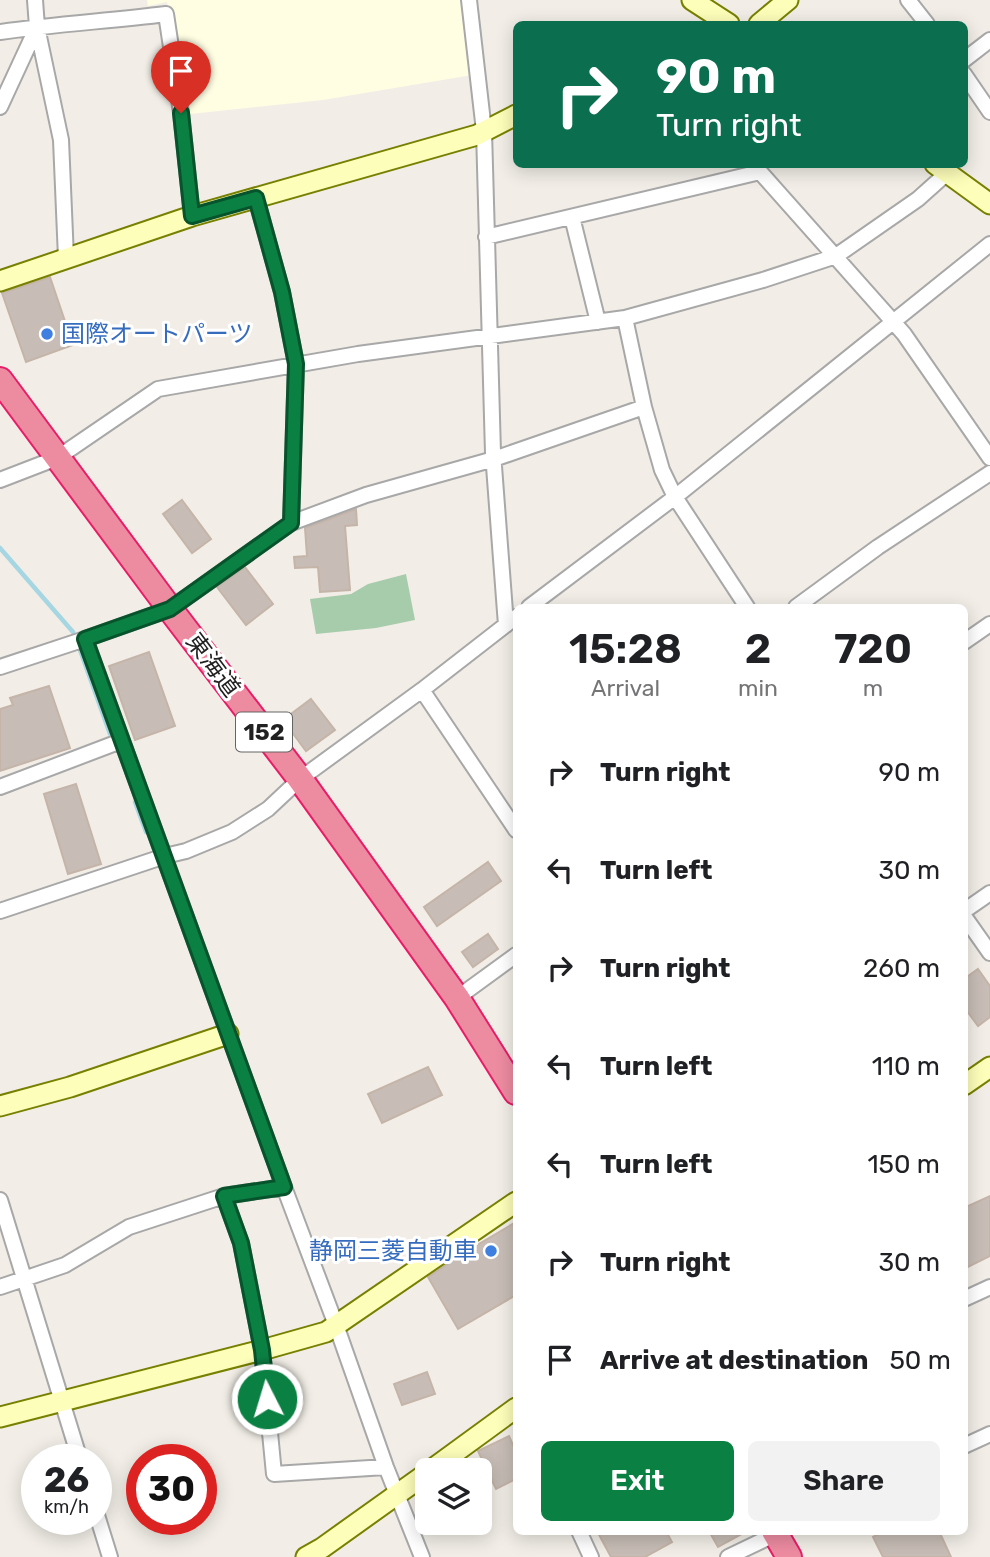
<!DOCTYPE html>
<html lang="en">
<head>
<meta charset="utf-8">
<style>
	body { margin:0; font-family:Rubik,"Noto Sans JP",sans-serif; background:#f2f2f2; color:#202124; height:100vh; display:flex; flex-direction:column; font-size:26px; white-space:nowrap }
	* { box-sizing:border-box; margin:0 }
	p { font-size:23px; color:#757577 }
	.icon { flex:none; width:38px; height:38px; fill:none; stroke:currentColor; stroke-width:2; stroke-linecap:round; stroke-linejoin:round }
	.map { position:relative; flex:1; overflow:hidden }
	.sheet { position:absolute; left:513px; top:604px; width:455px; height:931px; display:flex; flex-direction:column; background:#fff; border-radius:10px; box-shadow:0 4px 18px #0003 }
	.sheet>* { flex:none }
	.hud { position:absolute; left:513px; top:21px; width:455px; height:147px; border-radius:10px; box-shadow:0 4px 18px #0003; background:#0b6e4f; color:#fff; overflow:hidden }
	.buttons { position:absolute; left:415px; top:1458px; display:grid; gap:14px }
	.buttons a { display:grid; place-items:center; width:77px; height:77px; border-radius:10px; background:#fff; box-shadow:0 4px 18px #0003; font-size:35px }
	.speed { position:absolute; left:21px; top:1444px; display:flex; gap:14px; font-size:35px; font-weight:700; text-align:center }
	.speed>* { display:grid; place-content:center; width:91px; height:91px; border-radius:50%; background:#fff; box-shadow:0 4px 18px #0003; line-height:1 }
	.speed small { font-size:18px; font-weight:400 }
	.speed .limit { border:10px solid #d22; background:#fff; color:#111 }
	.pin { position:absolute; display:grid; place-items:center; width:60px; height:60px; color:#fff; margin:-72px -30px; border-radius:50% 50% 50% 0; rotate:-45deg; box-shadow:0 0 7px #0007 }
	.pin .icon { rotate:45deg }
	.me { position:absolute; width:77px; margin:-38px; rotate:355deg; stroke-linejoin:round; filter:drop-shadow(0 0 5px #0008) }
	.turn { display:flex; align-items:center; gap:24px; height:147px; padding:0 28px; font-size:32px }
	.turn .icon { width:91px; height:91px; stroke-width:2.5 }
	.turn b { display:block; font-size:49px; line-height:60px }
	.eta { display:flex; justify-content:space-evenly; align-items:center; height:119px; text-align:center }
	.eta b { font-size:42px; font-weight:600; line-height:49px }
	.action { display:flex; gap:14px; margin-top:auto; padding:14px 28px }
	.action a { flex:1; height:80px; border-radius:10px; background:#0b8043; color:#fff; font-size:28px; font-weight:600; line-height:80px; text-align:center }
	.action a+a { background:#f2f2f2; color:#202124 }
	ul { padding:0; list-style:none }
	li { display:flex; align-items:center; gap:21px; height:98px; padding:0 28px }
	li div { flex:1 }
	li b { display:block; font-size:26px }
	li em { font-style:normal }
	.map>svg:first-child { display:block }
</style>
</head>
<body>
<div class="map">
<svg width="990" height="1557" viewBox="0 0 990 1557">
	<rect width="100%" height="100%" fill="#f2eee7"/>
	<path fill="#fffee3" d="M147,0H462L472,75L323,100L190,114L167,2L148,6Z"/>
	<path fill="#a7ccab" d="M406,574L415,620L376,628L316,634L310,599L351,594L368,584Z"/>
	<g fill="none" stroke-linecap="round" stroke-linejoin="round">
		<path stroke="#a5d6e2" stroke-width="4.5" d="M0,548L73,632
			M80,650L110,734
			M135,802L146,832"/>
	</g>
	<path fill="#c7bdb6" stroke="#c5b4a8" stroke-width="2" d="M50,277L73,345L26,362L2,293Z
		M182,500L211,539L192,553L163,514Z
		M356,509L357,525L345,526L350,590L320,592L318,567L295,568L294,557L307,556L305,528Z
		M245,567L273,604L246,625L217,587Z
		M149,652L175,726L135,740L109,666Z
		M49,686L70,748L0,771V709L13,705L10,698Z
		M311,699L335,730L306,751L283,720Z
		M76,784L101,864L68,874L44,794Z
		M488,862L501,881L437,926L424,907Z
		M488,934L498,949L473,967L462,952Z
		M978,969L990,986V1017L978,1026L964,1007V979Z
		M428,1067L442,1095L382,1123L368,1094Z
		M990,1196V1256L964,1269V1208Z
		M516,1222V1295L458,1329L428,1277L467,1251Z
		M427,1372L435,1394L402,1405L394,1384Z
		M509,1436L516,1452V1479L496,1489L478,1451Z
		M597,1531H666L672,1542L645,1557H611Z
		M709,1531H747L718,1547Z
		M884,1531H939L951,1557H883L873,1537Z"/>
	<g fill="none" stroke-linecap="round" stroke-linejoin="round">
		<defs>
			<path id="street" d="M35,0L37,27L61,140L66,258
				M469,0L484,131L493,453L506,625
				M908,0L927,24
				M0,32C55,24 110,21 166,14L181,113L192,216
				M964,60L990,40
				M964,74L990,112
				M0,107L37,27
				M753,164L904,334L990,458
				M572,217L598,322
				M486,237L760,172
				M644,407L662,470L675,497L747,607
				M0,480L57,458L158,389L358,354L625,318L763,280L836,256L918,199L947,173
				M291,523L366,495L494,459L644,407L625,318
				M529,607L675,497L990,244
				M796,607L878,547L990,473
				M85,639L284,1187L336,1325L386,1467L422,1557
				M964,642L990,624
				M0,667L85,639L170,609L291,523L296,364L282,292L256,198
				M422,690L516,830
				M0,787L121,741
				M0,911L165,856L186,851L232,832L268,809L300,779L422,690L516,617
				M964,911L990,893
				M964,916L990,953
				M457,998L516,955
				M284,1187L224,1196L241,1243L262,1350L274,1474L386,1467
				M0,1200L80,1460
				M0,1287L65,1265L129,1227L224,1196
				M964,1299L990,1287
				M964,1446L990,1434
				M96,1512L110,1557
				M579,1531L591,1557
				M728,1557L780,1532"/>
			<path id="secondary" d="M692,0L729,24
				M759,24L788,0
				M935,164L990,204
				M0,281L192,216L477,135L516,115
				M964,1085L990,1067
				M0,1106L70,1087L228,1034
				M0,1417L262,1350L326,1332L516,1202
				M431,1470L516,1408
				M306,1557L322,1548L427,1473"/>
			<path id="highway" d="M0,380L170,609L300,779L457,998L516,1092
				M774,1531L789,1557"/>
		</defs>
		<use href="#street" stroke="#a8a8a8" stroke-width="18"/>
		<use href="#secondary" stroke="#778000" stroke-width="23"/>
		<use href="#highway" stroke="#e71d69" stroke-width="28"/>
		<use href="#street" stroke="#fff" stroke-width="14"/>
		<use href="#secondary" stroke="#fdfeb9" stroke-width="19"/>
		<use href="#highway" stroke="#ed8ba1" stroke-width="24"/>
	</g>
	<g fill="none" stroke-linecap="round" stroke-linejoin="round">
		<defs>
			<path id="route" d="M181,113L192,216L256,198L282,292L296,364L291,523L170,609L85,639L284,1187L224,1196L241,1243L262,1350L267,1399"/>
		</defs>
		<use href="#route" stroke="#07532c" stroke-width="18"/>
		<use href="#route" stroke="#0b8043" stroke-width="12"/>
	</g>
	<g fill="#3f7fe0" stroke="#fff" stroke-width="2.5">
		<circle cx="47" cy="334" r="7"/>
		<circle cx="491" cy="1251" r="7"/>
	</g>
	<g text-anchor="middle" stroke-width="6" stroke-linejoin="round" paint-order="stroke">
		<rect fill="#fff" stroke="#646464" stroke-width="2" x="236" y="712.5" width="56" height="39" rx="5"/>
		<g font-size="23" font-weight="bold" fill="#212121">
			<text x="264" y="740">152</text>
		</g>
		<g font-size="24" fill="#366cbe" stroke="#fff" text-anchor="start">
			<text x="61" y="342">国際オートパーツ</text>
			<text x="477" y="1259" text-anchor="end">静岡三菱自動車</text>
		</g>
		<g font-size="24" fill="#212121" stroke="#fff">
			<text transform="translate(213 665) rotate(53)" y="8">東海道</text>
		</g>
	</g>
</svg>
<div class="buttons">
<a><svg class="icon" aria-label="layers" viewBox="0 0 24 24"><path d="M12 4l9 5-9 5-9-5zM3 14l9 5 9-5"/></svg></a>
</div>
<div class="speed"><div>26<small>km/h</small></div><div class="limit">30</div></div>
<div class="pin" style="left:181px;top:113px;background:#d93025"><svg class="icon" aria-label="arrive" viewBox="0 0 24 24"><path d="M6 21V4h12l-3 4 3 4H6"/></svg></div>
<svg class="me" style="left:267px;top:1399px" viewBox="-20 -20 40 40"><circle r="17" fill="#0b8043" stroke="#fff" stroke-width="3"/><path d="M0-11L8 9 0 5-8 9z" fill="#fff"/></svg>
<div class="hud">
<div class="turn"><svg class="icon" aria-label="right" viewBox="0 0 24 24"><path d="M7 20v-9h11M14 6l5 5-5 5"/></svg><div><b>90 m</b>Turn right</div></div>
</div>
<section class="sheet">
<div class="eta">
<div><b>15:28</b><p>Arrival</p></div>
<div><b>2</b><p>min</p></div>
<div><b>720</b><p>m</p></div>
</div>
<ul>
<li><svg class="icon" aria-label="right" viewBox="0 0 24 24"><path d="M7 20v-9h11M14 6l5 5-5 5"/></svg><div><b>Turn right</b></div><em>90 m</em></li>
<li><svg class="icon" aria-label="left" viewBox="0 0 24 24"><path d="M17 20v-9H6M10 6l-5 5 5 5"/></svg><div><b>Turn left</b></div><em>30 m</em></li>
<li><svg class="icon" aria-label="right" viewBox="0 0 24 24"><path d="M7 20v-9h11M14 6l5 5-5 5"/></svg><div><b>Turn right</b></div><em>260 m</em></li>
<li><svg class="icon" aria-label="left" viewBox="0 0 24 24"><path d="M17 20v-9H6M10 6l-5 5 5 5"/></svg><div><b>Turn left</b></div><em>110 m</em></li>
<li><svg class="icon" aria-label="left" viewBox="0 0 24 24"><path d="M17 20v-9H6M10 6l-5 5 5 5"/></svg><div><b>Turn left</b></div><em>150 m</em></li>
<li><svg class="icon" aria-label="right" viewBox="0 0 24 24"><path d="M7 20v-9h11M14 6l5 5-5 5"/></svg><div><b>Turn right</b></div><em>30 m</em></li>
<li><svg class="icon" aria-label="arrive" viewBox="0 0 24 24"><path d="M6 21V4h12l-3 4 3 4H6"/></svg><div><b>Arrive at destination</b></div><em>50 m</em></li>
</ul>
<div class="action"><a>Exit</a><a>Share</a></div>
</section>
</div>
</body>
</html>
